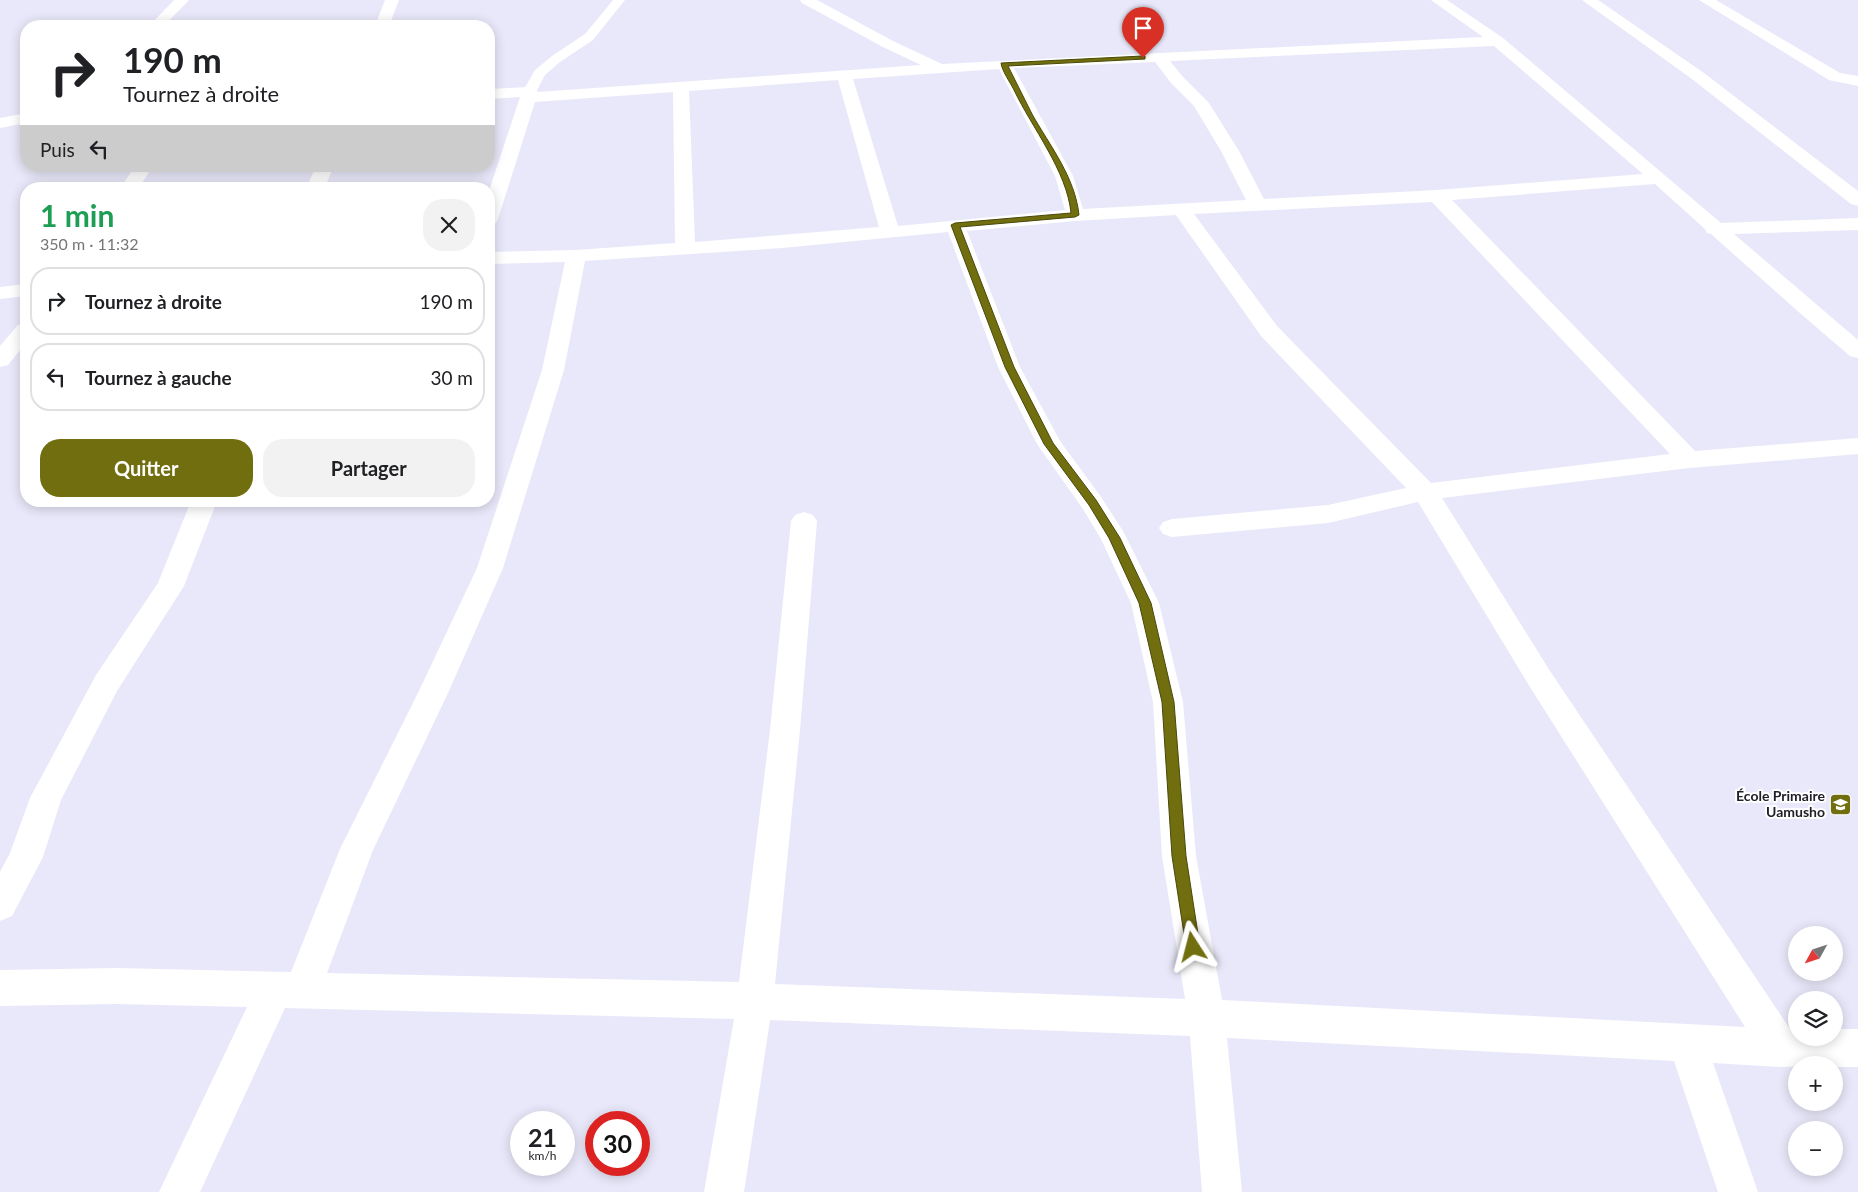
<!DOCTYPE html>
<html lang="fr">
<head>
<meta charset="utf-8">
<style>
	body { margin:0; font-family:Lato,sans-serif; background:#f2f2f2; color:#202124; height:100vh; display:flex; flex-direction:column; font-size:19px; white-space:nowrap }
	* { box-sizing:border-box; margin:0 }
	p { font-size:16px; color:#757577 }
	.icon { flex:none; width:28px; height:28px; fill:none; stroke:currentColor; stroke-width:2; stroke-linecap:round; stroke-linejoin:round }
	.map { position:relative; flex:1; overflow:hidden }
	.drawer { position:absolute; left:20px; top:182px; width:475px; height:325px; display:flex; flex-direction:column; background:#fff; border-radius:20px; box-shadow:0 2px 12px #0003 }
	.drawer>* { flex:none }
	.banner { position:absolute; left:20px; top:20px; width:475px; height:152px; border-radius:20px; box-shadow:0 2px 12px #0003; background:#fff; color:#202124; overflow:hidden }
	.needle { width:32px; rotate:230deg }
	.fabs { position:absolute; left:1788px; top:926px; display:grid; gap:10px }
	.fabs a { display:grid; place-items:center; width:55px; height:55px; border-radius:50%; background:#fff; box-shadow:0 2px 12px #0003; font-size:25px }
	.speed { position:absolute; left:510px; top:1111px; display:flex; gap:10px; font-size:25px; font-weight:700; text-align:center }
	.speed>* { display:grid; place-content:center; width:65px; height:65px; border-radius:50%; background:#fff; box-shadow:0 2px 12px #0003; line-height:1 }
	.speed small { font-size:12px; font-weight:400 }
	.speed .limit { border:8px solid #d22; background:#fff; color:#111 }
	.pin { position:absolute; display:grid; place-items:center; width:42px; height:42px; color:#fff; margin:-51px -21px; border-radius:50% 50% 50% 0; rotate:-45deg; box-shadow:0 0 5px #0007 }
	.pin .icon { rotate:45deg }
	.me { position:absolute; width:55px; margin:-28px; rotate:351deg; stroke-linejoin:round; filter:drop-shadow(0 0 4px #0008) }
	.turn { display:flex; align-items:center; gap:18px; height:105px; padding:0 20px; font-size:22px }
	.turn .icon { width:65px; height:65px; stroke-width:2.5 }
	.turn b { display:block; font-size:35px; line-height:42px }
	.then { display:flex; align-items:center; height:48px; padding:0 20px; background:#0003; gap:10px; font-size:19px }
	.round { display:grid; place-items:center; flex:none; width:52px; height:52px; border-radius:20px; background:#f2f2f2 }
	.headline { display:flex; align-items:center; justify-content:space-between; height:85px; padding:0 20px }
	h1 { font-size:30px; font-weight:700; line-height:38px; color:#1e9e55 }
	.cta { display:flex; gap:10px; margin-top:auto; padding:10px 20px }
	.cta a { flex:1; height:58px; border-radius:20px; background:#716e0f; color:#fff; font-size:20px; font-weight:700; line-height:58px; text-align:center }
	.cta a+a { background:#f2f2f2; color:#202124 }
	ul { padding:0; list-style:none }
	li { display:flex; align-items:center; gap:15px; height:68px; margin:0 10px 8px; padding:0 10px; border:2px solid #e0e0e0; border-radius:20px }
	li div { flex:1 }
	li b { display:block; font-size:19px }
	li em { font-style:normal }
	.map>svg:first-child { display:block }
</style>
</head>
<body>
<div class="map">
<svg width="1858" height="1192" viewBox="0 0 1858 1192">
	<rect width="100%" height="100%" fill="#e9e8fa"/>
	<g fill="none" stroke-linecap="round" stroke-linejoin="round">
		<path fill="#fff" fill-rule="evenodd" d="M613,0H625L593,40L560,62L545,75L535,94H525L523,91L535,70L552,56L585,34Z"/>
		<path fill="#fff" fill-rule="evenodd" d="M174,0H189L164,26H149Z
			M385,0H399L389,26H375Z
			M800,0H817L893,41L942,64L1483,37L1431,0H1447L1503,38L1721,223L1858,218V230L1734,234L1858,340V358L1850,356L1801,314L1711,234L1707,233L1705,229L1655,184L1452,200L1695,451L1858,438V454L1689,468L1442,498L1550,671L1790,1029H1796V1038H1834V1029H1858V1067H1834V1065L1780,1067L1713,1063L1758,1192H1718L1674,1061L1227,1038L1242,1192H1202L1190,1036L770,1020L744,1192H704L734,1019L285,1008L200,1192H159L247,1007L117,1004L0,1006V970L117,968L291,972L340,849L418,693L477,568L542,370L565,262L489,264V252L576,250L675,243L673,92L535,102L498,219L496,223L489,225V191L520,97L489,99V89L530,87L536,89L538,92L921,65L883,47L802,3ZM1494,46L1643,174L1437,190L1264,199L1239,151L1209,103L1183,77L1170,61ZM1155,62L1171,83L1194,106L1221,151L1246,200L1083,209L1073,176L1014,68ZM999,69L1055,176L1065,210L898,226L853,79ZM838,80L879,227L695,242L689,91ZM1432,202L1670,454L1431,483L1277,326L1194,214ZM1176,215L1261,336L1406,488L1328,505L1172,519L1163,522L1159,528L1163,534L1172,537L1328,523L1418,502L1530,687L1745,1027L1222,1000L1196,856L1183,702L1159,603L1123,531L1101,497L1060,441L1020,367L967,231L1075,221ZM948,232L998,367L1037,444L1083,509L1101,539L1131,603L1153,702L1162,856L1185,999L775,984L800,730L817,521L813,515L804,512L795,515L791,521L770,730L739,982L327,973L373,850L448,693L503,568L564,370L585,261L782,248Z
			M1582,0H1598L1704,73L1858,191V206L1851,204L1692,79Z
			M1699,0H1716L1840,73L1858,76V86L1829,80Z
			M26,113V123L0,128V118Z
			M135,166H153L138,189H120Z
			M316,166H334L324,189H306Z
			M26,284V296L0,299V287Z
			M26,324V343L8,365L0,367V346L18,325Z
			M191,501H217L184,586L117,691L61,800L43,857L12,916L0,921V872L10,853L30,798L96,675L158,583Z"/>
	</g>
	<path fill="#716e0f" stroke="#49480a" d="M1143,56H1145V59L1008,66C1016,82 1024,98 1032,114C1050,146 1075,177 1079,215L1075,217L960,227L1014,367L1053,443L1096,500L1120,538L1151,603L1174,702L1186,856L1200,947L1198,952L1193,954L1188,952L1186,947L1172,856L1162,702L1139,603L1109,538L1089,505L1044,444L1005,367L951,225L955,223L1071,213C1067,171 1032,128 1014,90C1010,82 1002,71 1001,63Z"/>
	<defs>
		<symbol id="school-square" viewBox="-11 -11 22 22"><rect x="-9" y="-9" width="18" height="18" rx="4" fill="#716e0f" stroke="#fff"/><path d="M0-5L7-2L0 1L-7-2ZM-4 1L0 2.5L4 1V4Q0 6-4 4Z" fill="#fff"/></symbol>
	</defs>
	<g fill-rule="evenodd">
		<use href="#school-square" x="1828" y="792" width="25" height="25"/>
	</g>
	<g text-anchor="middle" stroke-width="4" stroke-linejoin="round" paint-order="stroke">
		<g font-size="14" font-weight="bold" fill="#20202a" stroke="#fff" text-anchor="end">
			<text x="1825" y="801">École Primaire<tspan x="1825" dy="16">Uamusho</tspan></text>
		</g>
	</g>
</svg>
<div class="fabs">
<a><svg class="needle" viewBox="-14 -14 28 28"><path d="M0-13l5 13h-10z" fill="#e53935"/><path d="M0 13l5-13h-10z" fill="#757577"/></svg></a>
<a><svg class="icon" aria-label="layers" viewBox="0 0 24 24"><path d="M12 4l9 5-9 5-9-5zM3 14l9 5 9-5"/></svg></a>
<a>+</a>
<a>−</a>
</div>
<div class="speed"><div>21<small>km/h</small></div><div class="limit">30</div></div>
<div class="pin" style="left:1143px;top:58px;background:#d93025"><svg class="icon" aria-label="arrive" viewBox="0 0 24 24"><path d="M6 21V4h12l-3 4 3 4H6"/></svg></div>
<svg class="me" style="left:1193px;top:947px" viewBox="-20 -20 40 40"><path d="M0-17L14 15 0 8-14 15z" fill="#716e0f" stroke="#fff" stroke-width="4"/></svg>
<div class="banner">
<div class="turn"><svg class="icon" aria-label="right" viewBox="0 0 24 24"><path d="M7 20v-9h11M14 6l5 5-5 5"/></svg><div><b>190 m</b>Tournez à droite</div></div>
<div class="then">Puis<svg class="icon" aria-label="left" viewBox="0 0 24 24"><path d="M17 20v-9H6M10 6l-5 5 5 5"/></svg></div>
</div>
<section class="drawer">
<div class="headline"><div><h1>1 min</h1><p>350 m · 11:32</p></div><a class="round"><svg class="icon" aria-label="close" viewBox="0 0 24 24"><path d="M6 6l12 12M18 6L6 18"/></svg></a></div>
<ul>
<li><svg class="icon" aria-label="right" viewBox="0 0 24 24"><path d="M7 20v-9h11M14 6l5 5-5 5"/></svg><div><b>Tournez à droite</b></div><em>190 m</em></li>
<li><svg class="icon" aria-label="left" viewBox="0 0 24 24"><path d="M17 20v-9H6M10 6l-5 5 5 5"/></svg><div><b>Tournez à gauche</b></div><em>30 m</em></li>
</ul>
<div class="cta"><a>Quitter</a><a>Partager</a></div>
</section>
</div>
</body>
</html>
